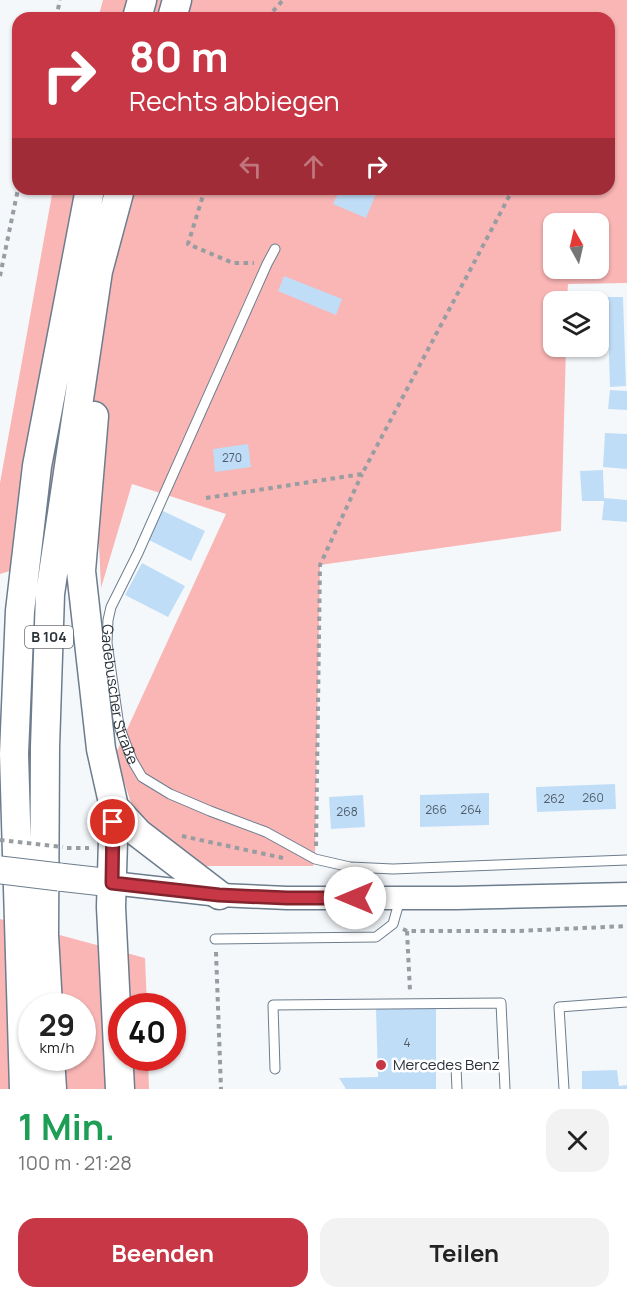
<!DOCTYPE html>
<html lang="de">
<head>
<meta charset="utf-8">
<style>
	body { margin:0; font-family:Manrope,sans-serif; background:#f2f2f2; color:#222; height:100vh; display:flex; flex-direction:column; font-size:22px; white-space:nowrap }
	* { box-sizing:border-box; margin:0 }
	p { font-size:20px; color:#767676 }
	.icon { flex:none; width:33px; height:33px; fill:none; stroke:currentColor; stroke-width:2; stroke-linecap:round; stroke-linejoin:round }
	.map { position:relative; height:1089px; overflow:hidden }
	.side { display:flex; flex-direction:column; background:#fff; flex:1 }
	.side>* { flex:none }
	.hud { position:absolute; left:12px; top:12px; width:603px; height:183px; border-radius:18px; box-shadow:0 2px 4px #0004; background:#c73745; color:#fff; overflow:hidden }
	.needle { width:39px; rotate:352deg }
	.tools { position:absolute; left:543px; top:213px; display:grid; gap:12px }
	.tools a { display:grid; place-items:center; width:66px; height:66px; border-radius:12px; background:#fff; box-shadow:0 2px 4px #0004; font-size:30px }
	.speed { position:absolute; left:18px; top:993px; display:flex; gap:12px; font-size:30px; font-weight:700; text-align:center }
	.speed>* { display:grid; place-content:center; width:78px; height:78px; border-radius:50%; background:#fff; box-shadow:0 2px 4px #0004; line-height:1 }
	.speed small { font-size:15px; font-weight:400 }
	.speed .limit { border:9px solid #d22; background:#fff; color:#111 }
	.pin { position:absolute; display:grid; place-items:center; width:51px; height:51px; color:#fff; margin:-26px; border:3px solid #fff; border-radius:50%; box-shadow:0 2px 6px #0007 }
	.me { position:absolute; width:66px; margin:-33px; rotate:270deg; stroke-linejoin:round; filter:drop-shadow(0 0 4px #0008) }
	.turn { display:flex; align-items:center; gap:21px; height:126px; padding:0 18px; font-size:27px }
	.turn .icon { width:78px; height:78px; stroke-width:2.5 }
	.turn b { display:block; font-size:42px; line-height:51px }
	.lanes { display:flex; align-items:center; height:57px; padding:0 18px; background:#0003; justify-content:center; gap:30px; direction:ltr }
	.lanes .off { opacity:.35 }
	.round { display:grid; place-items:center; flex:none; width:63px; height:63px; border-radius:18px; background:#f2f2f2 }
	.overview { display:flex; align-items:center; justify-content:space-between; height:102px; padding:0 18px }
	h1 { font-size:36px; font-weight:700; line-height:45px; color:#1e9e55 }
	.primary-button { display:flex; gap:12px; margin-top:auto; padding:12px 18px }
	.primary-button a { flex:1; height:69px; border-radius:18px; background:#c73745; color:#fff; font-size:24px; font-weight:700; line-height:69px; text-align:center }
	.primary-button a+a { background:#f2f2f2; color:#222 }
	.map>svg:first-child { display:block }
</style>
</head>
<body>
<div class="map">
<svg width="627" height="1089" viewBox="0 0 627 1089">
	<rect width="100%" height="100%" fill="#f4f8fb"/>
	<path fill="#f9b6b5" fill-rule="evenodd" d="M103,0H627V283L568,284L567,301L554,302V346L566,347L561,531L320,565L315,859L313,866H195L141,832L114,752L118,749L226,514L132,484L101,588L99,544L0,574V483L53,189H609V18H98ZM554,224H598V268H554Z
		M0,919L145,958L147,1006H122V1058H148L149,1089H0ZM32,1006H82V1058H32Z"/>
	<path fill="#c0ddf8" d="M340,189H378L366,218L333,204Z
		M284,276L342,299L336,315L278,291Z
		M607,297H623L626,386L610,387Z
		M610,390L627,391V410L608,409Z
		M605,433L627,434V469L603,467Z
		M248,444L251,467L215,472L213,449Z
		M603,470L604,498L627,500V522L602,520L604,501H582L580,471Z
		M161,510L205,531L191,561L147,539Z
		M142,563L185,586L168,617L125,595Z
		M615,784L616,809L537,812L536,787Z
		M489,793V825L420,827V795Z
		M363,795L365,827L331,829L329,797Z
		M376,1009H436V1089H346L339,1078L378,1077Z
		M617,1070L619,1086L627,1085V1089H582V1071Z"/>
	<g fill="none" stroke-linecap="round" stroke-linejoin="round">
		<defs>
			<g id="service">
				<path id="s1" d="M275,249L267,264L138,553L111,607L108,620L107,643L119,726L132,760L142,777L170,794L210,811L266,832L315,859L350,867L393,869L627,860"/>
				<path d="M215,939L376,937L393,924L400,899"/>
				<path d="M456,1067L457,1089"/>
				<path d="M275,1069L273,1005L501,1003L505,1089"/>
				<path d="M564,1089L559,1007L627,1002"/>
			</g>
			<path id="tertiary" d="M112,883L219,895L287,898H456L627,894"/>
			<path id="primary" d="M59,877L112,883"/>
			<path id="trunk" d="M137,18L142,0
				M172,18L177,0
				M94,416L81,571L101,749L114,807L111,907L120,1089
				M114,807L138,833L219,895
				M48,1006L44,935L45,747L50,594L98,271L120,189
				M50,1058L52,1089
				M24,1089L14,754L20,611L37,466L90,189"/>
		</defs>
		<use href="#service" stroke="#6d7d8d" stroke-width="11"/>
		<use href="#tertiary" stroke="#6d7d8d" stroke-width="25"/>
		<use href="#primary" stroke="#6d7d8d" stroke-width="29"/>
		<use href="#trunk" stroke="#6d7d8d" stroke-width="31"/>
		<path stroke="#979da1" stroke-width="4" stroke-dasharray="4.5 4.5" stroke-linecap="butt" d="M56,18L60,0
			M267,18L283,0
			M205,189L188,244L233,263H254
			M0,276L18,189
			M206,498L362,474L513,189
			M182,836L283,858
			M316,846L320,565L362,474
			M67,848H89
			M403,929L407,931H518L627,926
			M407,931L410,991
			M216,952L221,1089"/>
		<use href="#service" stroke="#fff" stroke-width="9"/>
		<use href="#tertiary" stroke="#fff" stroke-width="22"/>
		<use href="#primary" stroke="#fff" stroke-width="27"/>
		<use href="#trunk" stroke="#fff" stroke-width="28"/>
		<defs>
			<path id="primary-bridge" d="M0,870L59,877"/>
		</defs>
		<use href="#primary-bridge" stroke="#6d7d8d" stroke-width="29" stroke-linecap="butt"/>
		<path stroke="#979da1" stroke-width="4" stroke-dasharray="4.5 4.5" stroke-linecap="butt" d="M0,840L63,847"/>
		<use href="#primary-bridge" stroke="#fff" stroke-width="27"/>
	</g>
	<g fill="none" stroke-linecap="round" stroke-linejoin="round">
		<defs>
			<path id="route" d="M113,822L112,883L219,895L287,898H355"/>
		</defs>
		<use href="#route" stroke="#81242d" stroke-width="15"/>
		<use href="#route" stroke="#c73745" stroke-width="10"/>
	</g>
	<circle fill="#c73745" stroke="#fff" stroke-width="2" cx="381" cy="1065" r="6"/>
	<g text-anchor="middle" stroke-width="5" stroke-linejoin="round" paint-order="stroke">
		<g font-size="12" fill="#505d69">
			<text x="232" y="462">270</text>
			<text x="593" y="802">260</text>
			<text x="554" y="803">262</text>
			<text x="436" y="814">266</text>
			<text x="471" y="814">264</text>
			<text x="347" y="816">268</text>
			<text x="407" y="1047">4</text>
		</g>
		<rect fill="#fff" stroke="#6b7074" stroke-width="1.5" x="25" y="626" width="48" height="22" rx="4.5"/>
		<g font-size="14" font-weight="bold" fill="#2b3239">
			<text x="49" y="642">B 104</text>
		</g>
		<g font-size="15" fill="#2b3239" stroke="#fff">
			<text dy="5" stroke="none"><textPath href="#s1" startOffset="483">Gadebuscher Straße</textPath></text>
		</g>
		<g font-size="15" fill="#2b3239" stroke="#fff" text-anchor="start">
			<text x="393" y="1070">Mercedes Benz</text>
		</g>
	</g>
</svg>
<div class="tools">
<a><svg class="needle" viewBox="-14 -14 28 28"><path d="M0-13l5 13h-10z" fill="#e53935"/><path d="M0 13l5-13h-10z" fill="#767676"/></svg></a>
<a><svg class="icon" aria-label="layers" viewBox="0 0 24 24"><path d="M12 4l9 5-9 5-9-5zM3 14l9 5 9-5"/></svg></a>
</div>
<div class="speed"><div>29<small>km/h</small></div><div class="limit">40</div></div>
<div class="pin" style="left:113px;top:822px;background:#d93025"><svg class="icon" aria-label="arrive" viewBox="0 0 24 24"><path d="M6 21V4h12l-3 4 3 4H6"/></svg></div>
<svg class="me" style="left:355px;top:898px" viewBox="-20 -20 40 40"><circle r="19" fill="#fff"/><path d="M0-13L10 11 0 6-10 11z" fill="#c73745"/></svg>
<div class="hud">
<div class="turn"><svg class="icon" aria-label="right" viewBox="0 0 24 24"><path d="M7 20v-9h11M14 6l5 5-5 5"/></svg><div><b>80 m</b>Rechts abbiegen</div></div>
<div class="lanes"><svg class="icon off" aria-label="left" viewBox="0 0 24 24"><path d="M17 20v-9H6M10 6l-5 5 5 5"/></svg><svg class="icon off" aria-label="ahead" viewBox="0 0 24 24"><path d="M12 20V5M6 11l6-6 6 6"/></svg><svg class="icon" aria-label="right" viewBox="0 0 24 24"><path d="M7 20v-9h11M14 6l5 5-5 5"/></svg></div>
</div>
</div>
<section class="side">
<div class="overview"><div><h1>1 Min.</h1><p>100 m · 21:28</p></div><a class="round"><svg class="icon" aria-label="close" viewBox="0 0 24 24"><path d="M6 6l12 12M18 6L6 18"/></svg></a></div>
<div class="primary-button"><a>Beenden</a><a>Teilen</a></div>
</section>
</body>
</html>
